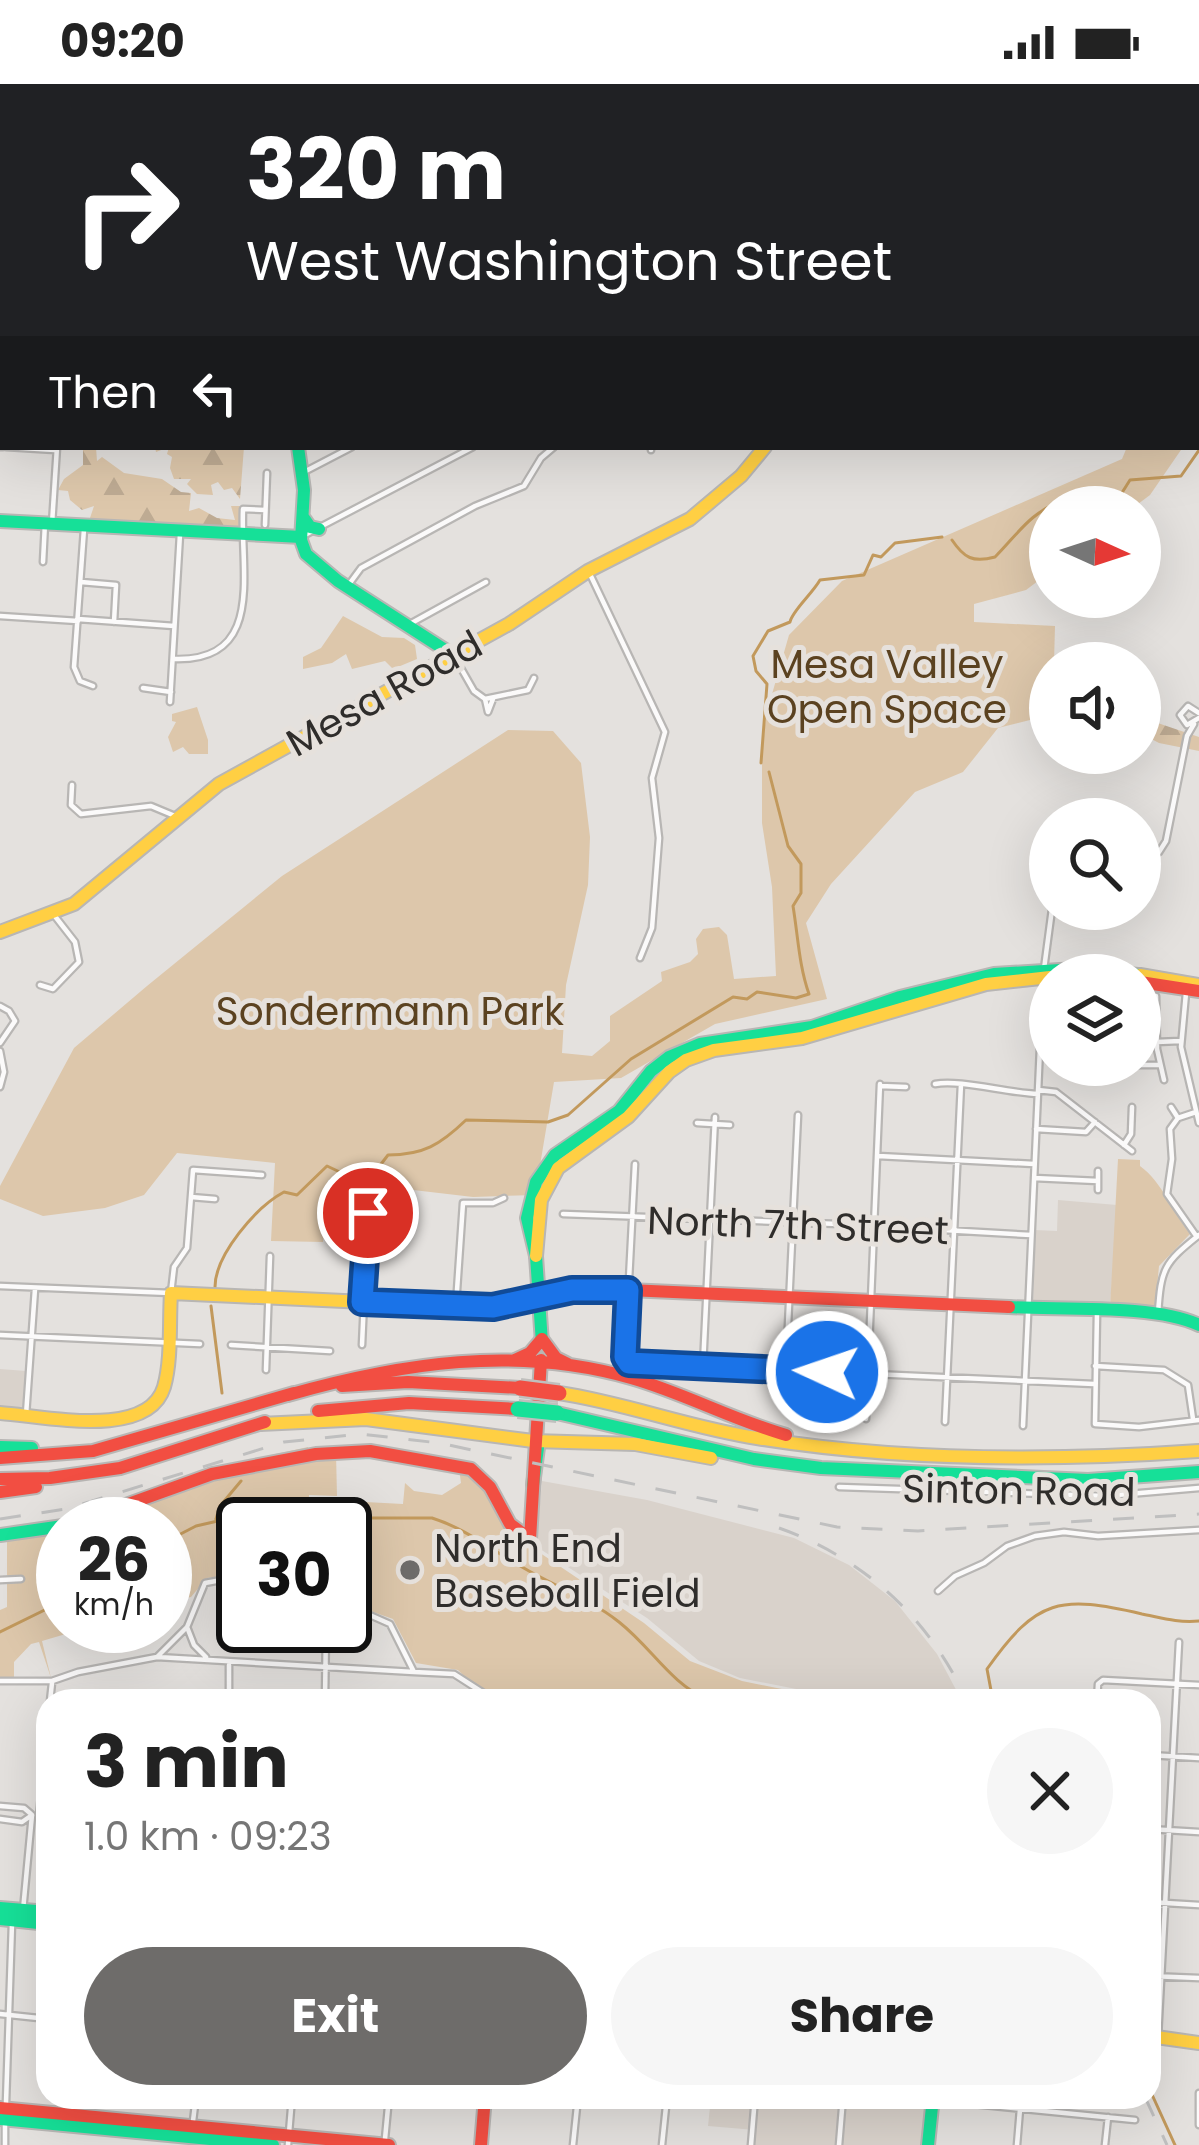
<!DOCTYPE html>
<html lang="en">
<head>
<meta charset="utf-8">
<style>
	body { margin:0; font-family:Poppins,sans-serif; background:#f6f6f6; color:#222; height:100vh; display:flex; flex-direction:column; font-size:45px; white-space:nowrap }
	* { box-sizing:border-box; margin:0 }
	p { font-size:39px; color:#767676 }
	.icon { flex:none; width:66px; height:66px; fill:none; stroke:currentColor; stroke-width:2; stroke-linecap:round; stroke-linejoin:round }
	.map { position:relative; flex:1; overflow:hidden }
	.drawer { position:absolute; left:36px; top:1605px; width:1125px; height:420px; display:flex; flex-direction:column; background:#fff; border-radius:36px; box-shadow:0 12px 48px #0002 }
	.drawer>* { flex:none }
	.top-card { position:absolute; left:0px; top:0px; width:1200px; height:366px; box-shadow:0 12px 48px #0002; background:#202124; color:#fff; overflow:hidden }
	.needle { width:78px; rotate:93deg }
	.tools { position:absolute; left:1029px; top:402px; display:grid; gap:24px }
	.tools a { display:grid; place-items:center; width:132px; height:132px; border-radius:50%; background:#fff; box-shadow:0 12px 48px #0002; font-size:60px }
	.speed { position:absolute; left:36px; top:1413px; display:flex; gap:24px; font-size:60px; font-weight:700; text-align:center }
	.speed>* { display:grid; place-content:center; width:156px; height:156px; border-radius:50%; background:#fff; box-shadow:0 12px 48px #0002; line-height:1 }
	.speed small { font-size:30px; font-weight:400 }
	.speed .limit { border:6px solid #111; border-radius:18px; background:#fff; color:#111 }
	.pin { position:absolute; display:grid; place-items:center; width:102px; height:102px; color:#fff; margin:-51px; border:6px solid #fff; border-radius:50%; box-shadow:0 3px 12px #0007 }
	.me { position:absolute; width:132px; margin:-66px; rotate:273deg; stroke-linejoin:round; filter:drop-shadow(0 0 9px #0008) }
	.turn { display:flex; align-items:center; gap:42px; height:252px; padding:0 48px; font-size:54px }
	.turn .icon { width:156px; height:156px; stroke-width:2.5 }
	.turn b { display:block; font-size:84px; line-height:102px }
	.then { display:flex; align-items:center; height:114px; padding:0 48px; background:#0003; gap:24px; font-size:45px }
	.round { display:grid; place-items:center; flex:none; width:126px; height:126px; border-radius:63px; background:#f6f6f6 }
	.summary { display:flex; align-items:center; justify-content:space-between; height:204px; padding:0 48px }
	h1 { font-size:72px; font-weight:700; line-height:90px }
	.button { display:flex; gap:24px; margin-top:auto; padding:24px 48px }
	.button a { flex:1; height:138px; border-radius:72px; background:#6e6c6a; color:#fff; font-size:48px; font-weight:700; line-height:138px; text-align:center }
	.button a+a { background:#f6f6f6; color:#222 }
	.status { display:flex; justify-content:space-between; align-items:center; height:84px; padding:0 60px; background:#fff; direction:ltr }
	.status svg { height:33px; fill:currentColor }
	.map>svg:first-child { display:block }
</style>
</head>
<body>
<div class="status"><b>09:20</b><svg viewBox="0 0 49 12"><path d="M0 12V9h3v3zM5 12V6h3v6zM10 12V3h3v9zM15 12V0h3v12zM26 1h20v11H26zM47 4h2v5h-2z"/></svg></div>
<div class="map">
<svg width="1199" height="2061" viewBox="0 0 1199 2061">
	<defs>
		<pattern id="forest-firs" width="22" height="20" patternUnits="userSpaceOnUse" patternTransform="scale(3)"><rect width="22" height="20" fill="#ddc7ab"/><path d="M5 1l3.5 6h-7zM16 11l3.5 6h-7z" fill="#beab93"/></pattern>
	</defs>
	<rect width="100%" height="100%" fill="#e4e1de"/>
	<path fill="#d9d2cb" d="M1058,1116L1117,1121L1110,1224L1033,1219L1035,1146L1057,1147Z
		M0,1285L26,1287L23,1326L0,1324Z
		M542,1397L647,1416L794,1454L849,1481L895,1517L937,1570L962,1617H857L740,1594L699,1577L647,1534L540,1465L537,1454Z
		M711,2013H944L930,2014L924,2061H754L755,2046L708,2042Z"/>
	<path fill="#ddc7ab" d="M1127,363H1183L1150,411L1134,423H1050V488L1026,506L974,520V538L1055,542L1054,579H1050V631L998,644L963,688L915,708L831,800L806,839L827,915L715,940L621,994L554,998L535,1111L473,1113L328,1096L323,1158L271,1157L275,1079L177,1069L144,1111L105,1124L43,1132L0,1115V1102L74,964L147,902L282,792L508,646L553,647L581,679L590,753L588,801L566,901L562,969L592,972L610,957V932L662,897L661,888L690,878L698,870L696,855L703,845L719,843L727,851L734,895L776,892L772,803L762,739V673L766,631L789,551L842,497L1122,375Z
		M343,532L382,553L404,554L415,561L417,575L393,585L385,577L352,585L346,570L332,579L303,585V573L321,564Z
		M197,623L208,656V670H189L183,663L173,668L168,653L176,638L172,637V630Z
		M1118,1075L1140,1076V1082C1162,1098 1173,1128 1190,1150L1159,1182L1155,1225L1151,1226L1110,1224Z
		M308,1363V1373L336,1369L337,1412L309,1411V1415L403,1420L405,1399L414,1407L442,1411L461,1399L459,1384L482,1396L509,1448L644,1539L690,1577L742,1597L841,1617H500L477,1605L458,1586L416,1579L393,1535L345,1518V1440H243V1489L207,1494L191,1513L165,1519V1440H63V1542H93L42,1557L51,1594L39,1558L31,1560L14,1578V1593L0,1594V1526L7,1523V1453H17V1444L69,1435L257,1374Z"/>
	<path fill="url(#forest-firs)" d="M83,363H96L97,377L102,373L124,389L162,395L181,408L191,409L189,427L199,424L217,434L235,436L231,422H241L243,444L89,437L94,422L82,426L70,416L68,407L58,406L64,395L83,381Z
		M155,363H244L240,415L232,404L224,406L218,398L211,401L213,411L197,410L187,400L191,395H174L170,384L172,373L167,370L169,363L156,368Z
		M1140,633L1199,653V667L1159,659L1140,649Z"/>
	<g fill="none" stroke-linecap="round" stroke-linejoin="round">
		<path stroke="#c2995c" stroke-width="3" d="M1197,181L1199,178
			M1197,276L1199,277
			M1113,423L1130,396L1181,392L1199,366
			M952,456C964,474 973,479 995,473C1017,451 1031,427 1063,417L1068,423
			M761,679L767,600L756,587L753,572L768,547L790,538C792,527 812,510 820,496L864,491L873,471L881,473L895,459L942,453
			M215,1203C215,1171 256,1123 284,1108L297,1111L327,1082L344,1090L375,1088L388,1071C423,1071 440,1061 466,1036L548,1038L568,1031L631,975L733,913L747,915L757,908L796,914L809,910C799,882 798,852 793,822L801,809V780L788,762L769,688
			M211,1222L222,1309
			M216,1435L220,1422L241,1397
			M165,1458L196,1442L231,1434H432C467,1445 491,1466 522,1483C554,1502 590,1515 619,1538C653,1565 668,1597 709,1617
			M0,1548L63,1517
			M993,1617L987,1585C1037,1514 1060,1511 1142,1530C1162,1534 1178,1539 1199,1537
			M1149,2004L1175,2061"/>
		<defs>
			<path id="street" d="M3,0L7,3
				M300,0V3
				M354,0L355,3
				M408,0V3
				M419,0L431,3
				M67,3L69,0
				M149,3L151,0
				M561,3L564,0
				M736,3H777
				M0,80L3,77
				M0,133L3,136
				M0,172L3,169
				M0,222L3,218
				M0,363H3
				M6,363L55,366
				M651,366V363
				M302,389L352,363
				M52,440L57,363
				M265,441L267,389
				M84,445L74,583L80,597L93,602
				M301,453L473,363
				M43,478L45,439
				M589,488L665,648L652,694L659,754L652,844L640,874
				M81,498L116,501L114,538
				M347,503L361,484L475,422L524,402L541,374L554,363
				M0,532L78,537
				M78,535L174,542
				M408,541L486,498
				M454,572L474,607L485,615L528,606L534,594
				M173,575C266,579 240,488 243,425L265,426
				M143,604L171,608
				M485,615L488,628L493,615
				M170,618L180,450
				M1199,629L1188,622L1180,631L1187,641L1199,634
				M72,701L71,721L81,730L151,722L175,732
				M1140,778L1159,768L1166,757L1187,652L1194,640
				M1044,885L1052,825
				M40,901L53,905L79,878L75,858L54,831
				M1186,909L1181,963L1199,1039
				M1156,912L1157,965L1164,996
				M0,922L9,927L15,937L0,959
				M1140,926H1156
				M1157,958L1180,957
				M0,967L4,988L0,1003
				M1119,981H1160
				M935,1000C959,995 1007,1009 1038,1010
				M880,1002L906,1003
				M1038,1006L1056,1008L1132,1067
				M1171,1023L1178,1034
				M1196,1028L1178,1034L1170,1045L1172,1075L1167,1110L1197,1153
				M697,1039L730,1041
				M1036,1045L1086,1048L1095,1038
				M1124,1061L1131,1050L1132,1023
				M878,1072L1034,1080
				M635,1080L625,1273L629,1279L1094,1300
				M1034,1094L1098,1097
				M1098,1106V1087
				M191,1113L215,1115
				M346,1128L408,1130
				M563,1130L839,1140L1031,1151
				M0,1202L171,1209L174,1183L187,1164L193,1086L262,1091
				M456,1221L463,1119H493L504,1114
				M1097,1229L1095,1340L1139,1343L1199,1336
				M1158,1230C1161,1184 1164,1179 1199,1151
				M0,1251L200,1260
				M231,1261L330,1267
				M362,1261L368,1129
				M703,1282L715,1033
				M1095,1282L1164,1286L1188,1301L1193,1335
				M266,1286L270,1172
				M784,1325L798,1031
				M26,1331L35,1205
				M866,1335L880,1000
				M945,1338L961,1000
				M1023,1342L1043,896
				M839,1403L1105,1412L1199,1404
				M0,1496L21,1495
				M938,1507L955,1492L984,1479L1007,1462L1035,1452L1064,1448L1098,1452L1199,1446
				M345,1520L390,1540L414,1588L454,1590L496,1617
				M187,1543L194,1561L206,1573
				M157,1573L414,1588
				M229,1581V1617
				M0,1597H52L78,1588L157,1573L187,1543L205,1499L243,1492
				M50,1617L52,1599
				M325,1617L326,1542
				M1097,1617L1098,1600L1103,1596L1199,1601
				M1149,1671L1199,1674
				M0,1722L24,1724L31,1730
				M39,1732L48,1641
				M0,1735L22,1738L32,1731
				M1149,1745L1199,1748
				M1149,1818L1199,1821
				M22,1837L32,1731
				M1149,1892L1199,1894
				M0,1930L48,1935
				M1158,1953L1179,1558
				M1199,2009V2041
				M933,2016L1135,2036
				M6,2019L12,1839
				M193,2037L196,2013
				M385,2055L389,2013
				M5,2061V2037
				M288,2061L292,2013
				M573,2061L578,2013
				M662,2061L667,2013
				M751,2061L755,2013
				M839,2061L843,2013
				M1017,2061L1021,2013
				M1105,2061L1108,2033"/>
			<path id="fast" d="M298,363L304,406L301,456L306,470L338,497L453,571
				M303,433L310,443L319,445
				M0,437L301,453
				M1009,1223C1059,1226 1157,1220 1199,1241
				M542,1259L536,1172L527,1134L536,1098L555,1071L619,1027L651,987L669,973L700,960L812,943L900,913L994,890L1076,885L1138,891
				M557,1329L754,1375L821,1384L1088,1396L1199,1388
				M0,1363L32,1364
				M533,1401L539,1356
				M0,1451L63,1442
				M0,1824L48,1828
				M0,1835L48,1840
				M0,2035L273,2061
				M928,2061L933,2013"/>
			<path id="slow" d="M242,0V3
				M0,848L74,820L219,700L509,540L588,487L690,435L741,392L765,363
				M1140,891L1199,901
				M536,1172L541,1116L558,1084L628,1033L669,988L686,976L714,966L802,954L986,900L1050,893
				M559,1309C626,1319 690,1344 757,1354C899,1377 1056,1377 1199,1367
				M0,1329C44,1332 148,1356 164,1303C172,1275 169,1238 171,1209L386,1219
				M260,1340L366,1335L533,1357L635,1360L711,1374
				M1149,1952L1199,1959"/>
			<path id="jam" d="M1166,3L1170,0
				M1140,898L1199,907
				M386,1219L485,1223L572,1206H628L1009,1223
				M515,1276L530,1269L542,1255L556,1274L568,1280
				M342,1302L408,1298L520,1304
				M288,1311C401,1279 516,1261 631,1294C684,1309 733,1336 786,1351
				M318,1327L409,1319L518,1325
				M0,1374L93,1367L294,1309
				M0,1395L50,1394L120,1384L265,1338
				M0,1408L36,1403
				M73,1440L212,1390L316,1370L370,1367L471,1385L490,1403L510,1440L530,1455
				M530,1455L541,1276
				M0,2024L389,2061
				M481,2061L485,2013"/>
		</defs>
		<use href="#street" stroke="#b8b6b4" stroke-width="9"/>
		<use href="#fast" stroke="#b8b6b4" stroke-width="16"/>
		<use href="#slow" stroke="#b8b6b4" stroke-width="16"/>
		<use href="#jam" stroke="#b8b6b4" stroke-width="16"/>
		<use href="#street" stroke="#fbfafa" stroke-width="4.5"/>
		<use href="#fast" stroke="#16e098" stroke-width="12"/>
		<use href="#slow" stroke="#ffcf43" stroke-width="12"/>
		<use href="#jam" stroke="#f24e42" stroke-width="12"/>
		<path stroke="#bfbfbf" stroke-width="3" stroke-dasharray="21 21" stroke-linecap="butt" d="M0,1435L66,1425L284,1358L361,1350L439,1359L837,1443L918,1447L1199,1430
			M779,1444C864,1474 930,1535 967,1617
			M1145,2013L1167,2061"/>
		<defs>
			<path id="fast-bridge" d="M518,1325L557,1329"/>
			<path id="jam-bridge" d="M520,1304L559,1309"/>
		</defs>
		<use href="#fast-bridge" stroke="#c0bfbd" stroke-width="20" stroke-linecap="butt"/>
		<use href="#jam-bridge" stroke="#c0bfbd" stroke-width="20" stroke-linecap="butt"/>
		<use href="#fast-bridge" stroke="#16e098" stroke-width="15"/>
		<use href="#jam-bridge" stroke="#f24e42" stroke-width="15"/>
	</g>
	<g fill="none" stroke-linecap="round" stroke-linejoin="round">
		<defs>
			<path id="route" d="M368,1129L362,1218L493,1223L572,1206H628L625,1273L629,1279L827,1288"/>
		</defs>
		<use href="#route" stroke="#114b97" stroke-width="30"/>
		<use href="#route" stroke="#1a73e8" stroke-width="21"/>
	</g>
	<circle fill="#6e6c6a" stroke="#e6e1dc" stroke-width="4.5" cx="410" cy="1486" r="12"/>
	<g text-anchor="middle" stroke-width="10" stroke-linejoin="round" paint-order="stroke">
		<g font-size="39" fill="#5b4220" stroke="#e6e1dc">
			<text x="887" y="594">Mesa Valley<tspan x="887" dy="45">Open Space</tspan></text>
			<text x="390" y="941">Sondermann Park</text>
		</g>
		<g font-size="39" fill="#2f2d2b" stroke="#e6e1dc">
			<text transform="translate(384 609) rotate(-29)" y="14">Mesa Road</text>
			<text transform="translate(798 1141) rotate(2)" y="14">North 7th Street</text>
			<text transform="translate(1019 1406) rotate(1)" y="14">Sinton Road</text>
		</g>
		<g font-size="39" fill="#2f2d2b" stroke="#e6e1dc" text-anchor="start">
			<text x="434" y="1478">North End<tspan x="434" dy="45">Baseball Field</tspan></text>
		</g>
	</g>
</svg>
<div class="tools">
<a><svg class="needle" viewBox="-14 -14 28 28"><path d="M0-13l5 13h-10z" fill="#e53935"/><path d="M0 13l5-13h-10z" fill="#767676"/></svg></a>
<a><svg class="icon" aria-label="sound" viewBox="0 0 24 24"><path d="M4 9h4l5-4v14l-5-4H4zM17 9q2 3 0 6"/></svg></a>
<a><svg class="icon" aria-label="search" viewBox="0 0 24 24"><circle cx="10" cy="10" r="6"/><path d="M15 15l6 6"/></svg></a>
<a><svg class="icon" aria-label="layers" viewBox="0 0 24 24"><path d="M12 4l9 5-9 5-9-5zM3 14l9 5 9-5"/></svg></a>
</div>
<div class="speed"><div>26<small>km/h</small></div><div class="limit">30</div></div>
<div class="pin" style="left:368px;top:1129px;background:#d93025"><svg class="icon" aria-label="arrive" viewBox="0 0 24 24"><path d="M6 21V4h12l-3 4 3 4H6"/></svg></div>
<svg class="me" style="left:827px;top:1288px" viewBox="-20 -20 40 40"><circle r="17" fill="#1a73e8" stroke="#fff" stroke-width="3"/><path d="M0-11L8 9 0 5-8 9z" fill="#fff"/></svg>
<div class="top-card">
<div class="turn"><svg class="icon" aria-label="right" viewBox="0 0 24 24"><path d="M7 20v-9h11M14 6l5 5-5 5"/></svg><div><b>320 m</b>West Washington Street</div></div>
<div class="then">Then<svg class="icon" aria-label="left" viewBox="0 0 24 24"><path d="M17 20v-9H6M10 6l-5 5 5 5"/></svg></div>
</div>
<section class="drawer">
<div class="summary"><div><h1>3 min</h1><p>1.0 km · 09:23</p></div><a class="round"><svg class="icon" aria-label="close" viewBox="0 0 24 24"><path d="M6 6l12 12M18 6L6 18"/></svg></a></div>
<div class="button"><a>Exit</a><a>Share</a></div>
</section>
</div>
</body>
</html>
